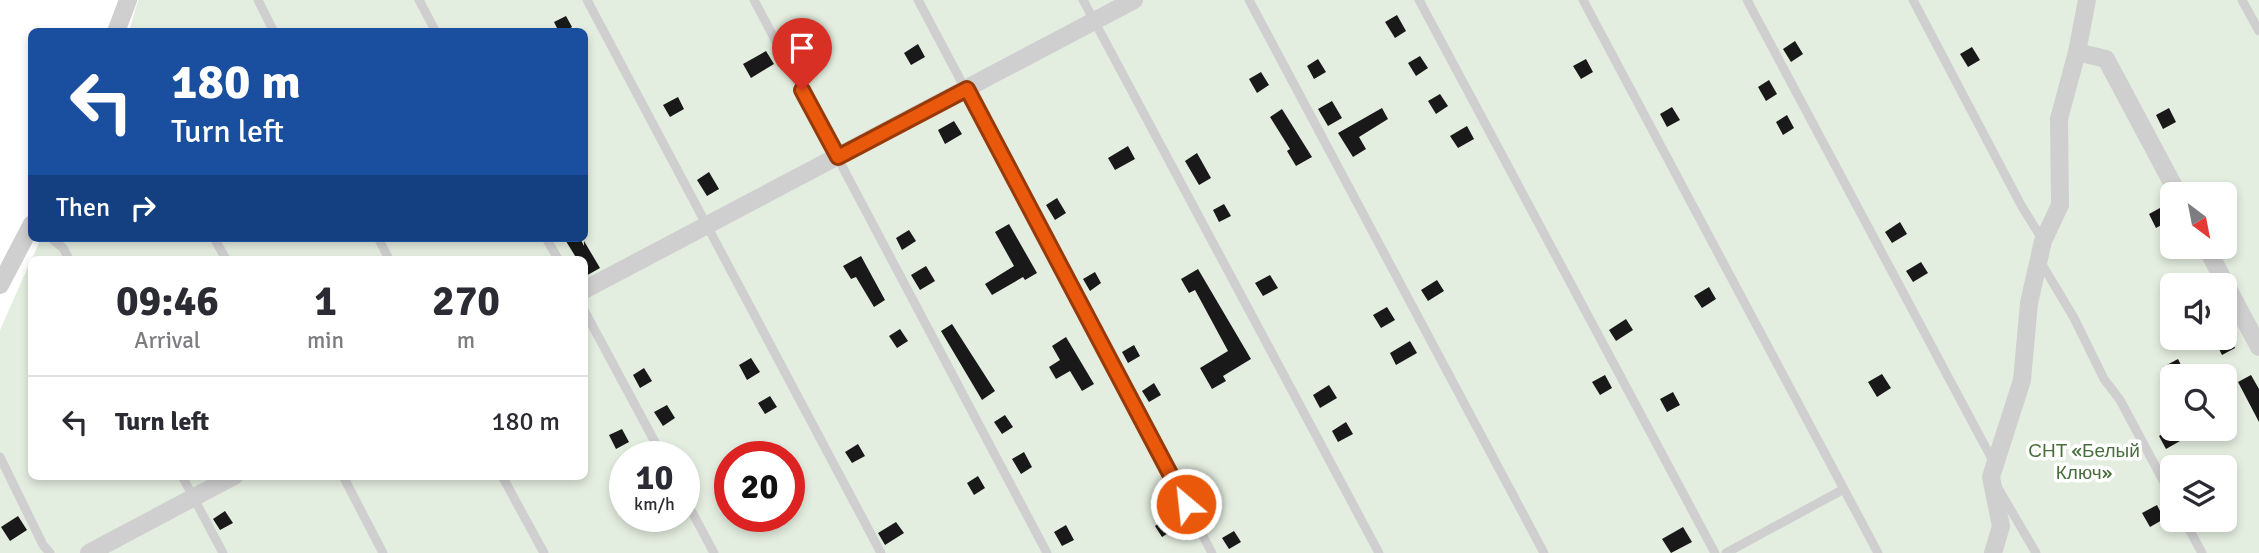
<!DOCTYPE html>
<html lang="en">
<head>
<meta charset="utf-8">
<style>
	body { margin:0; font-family:Signika,sans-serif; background:#f2f2f3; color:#2b2b33; height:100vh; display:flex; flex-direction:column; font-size:26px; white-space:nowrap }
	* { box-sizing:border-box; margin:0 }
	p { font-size:23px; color:#7c7c81 }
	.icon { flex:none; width:38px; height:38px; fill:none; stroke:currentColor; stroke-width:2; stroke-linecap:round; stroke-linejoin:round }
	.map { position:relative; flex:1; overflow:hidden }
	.drawer { position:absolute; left:28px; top:256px; width:560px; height:224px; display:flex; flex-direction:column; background:#fff; border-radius:10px; box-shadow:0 4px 10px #0003 }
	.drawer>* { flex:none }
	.guide { position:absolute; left:28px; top:28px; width:560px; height:214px; border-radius:10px; box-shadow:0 4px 10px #0003; background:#1a4fa0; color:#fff; overflow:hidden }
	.needle { width:46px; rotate:148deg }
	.buttons { position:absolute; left:2160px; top:182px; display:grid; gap:14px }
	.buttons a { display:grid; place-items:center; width:77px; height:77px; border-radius:10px; background:#fff; box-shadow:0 4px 10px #0003; font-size:35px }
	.speed { position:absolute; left:609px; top:441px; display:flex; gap:14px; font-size:35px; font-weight:700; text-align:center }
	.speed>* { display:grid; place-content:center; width:91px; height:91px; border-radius:50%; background:#fff; box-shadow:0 4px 10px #0003; line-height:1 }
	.speed small { font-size:18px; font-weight:400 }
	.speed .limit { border:10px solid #d22; background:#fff; color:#111 }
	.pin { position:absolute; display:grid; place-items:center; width:60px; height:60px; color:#fff; margin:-72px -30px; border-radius:50% 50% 50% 0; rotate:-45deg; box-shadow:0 0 7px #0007 }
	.pin .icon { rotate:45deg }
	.me { position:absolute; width:77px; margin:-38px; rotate:332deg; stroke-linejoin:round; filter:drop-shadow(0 0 5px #0008) }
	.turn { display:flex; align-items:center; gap:24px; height:147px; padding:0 28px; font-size:32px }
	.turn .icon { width:91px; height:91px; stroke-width:2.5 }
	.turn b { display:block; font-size:49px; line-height:60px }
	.then { display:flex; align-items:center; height:66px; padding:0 28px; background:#0003; gap:14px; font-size:26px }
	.eta { display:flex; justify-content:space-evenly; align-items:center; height:119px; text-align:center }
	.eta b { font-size:42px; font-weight:700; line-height:49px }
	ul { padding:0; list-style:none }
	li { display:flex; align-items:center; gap:21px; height:91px; padding:0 28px; border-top:2px solid #e1e1e2 }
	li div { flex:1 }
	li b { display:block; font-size:26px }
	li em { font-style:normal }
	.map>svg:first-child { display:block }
</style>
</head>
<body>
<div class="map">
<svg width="2259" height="553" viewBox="0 0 2259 553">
	<rect width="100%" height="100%" fill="#fff"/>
	<path fill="#e4eee0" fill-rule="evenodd" d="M138,0H2259V553H0V330L31,260L32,476H584V259H32L41,238H584V32L129,31ZM2172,194H2224V247H2172ZM2172,285H2224V338H2172ZM2172,376H2224V429H2172ZM625,457H684V516H625ZM730,457H789V516H730ZM2172,467H2224V520H2172Z"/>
	<path fill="#191919" d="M1397,15L1406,31L1395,38L1385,22Z
		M566,16L572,27L565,32H559L554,22Z
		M1795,41L1803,54L1791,62L1783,49Z
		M918,44L925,57L911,65L904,53Z
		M1972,47L1980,60L1968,67L1960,54Z
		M766,51L774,64L751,78L743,64Z
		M1420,56L1428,68L1416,76L1408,63Z
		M1318,59L1326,72L1314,79L1307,66Z
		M1586,59L1593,72L1581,79L1573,66Z
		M1261,72L1269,85L1257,93L1249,79Z
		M1769,80L1777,94L1766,101L1758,87Z
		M1440,94L1448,106L1436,114L1428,101Z
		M678,97L684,109L670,117L663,105Z
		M1332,101L1342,118L1328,126L1318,109Z
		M1672,107L1680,120L1667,127L1660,114Z
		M1382,108L1388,119L1359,137L1366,149L1353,157L1338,133Z
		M2169,108L2176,122L2163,129L2156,115Z
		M1282,109L1312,157L1296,166L1287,151L1290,149L1270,117Z
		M1787,115L1794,128L1783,135L1776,122Z
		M954,121L962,134L945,144L938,130Z
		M1467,126L1474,139L1458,148L1450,136Z
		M1128,146L1135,159L1115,170L1108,158Z
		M1197,153L1211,178L1199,185L1185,161Z
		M709,172L719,189L707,196L697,180Z
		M1057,198L1066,213L1055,220L1046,205Z
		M2171,202L2172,219L2156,228L2149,214Z
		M1224,204L1231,216L1219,222L1213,210Z
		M1900,222L1907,234L1892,243L1885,232Z
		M1009,224L1037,273L1025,280L1023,277L992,295L985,284L1014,266L995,232Z
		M909,230L916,241L902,250L896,238Z
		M564,238H580L584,246V241L600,268L584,277V259H577Z
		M861,256L885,300L874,307L856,277L851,279L843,266Z
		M1921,262L1928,273L1913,282L1906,271Z
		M926,266L935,281L920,290L911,275Z
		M1198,269L1251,359L1223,376L1226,381L1212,389L1200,368L1228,351L1195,290L1189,293L1181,279Z
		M1095,272L1101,283L1090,291L1083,279Z
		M1270,275L1278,288L1263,296L1255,283Z
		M1437,280L1444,291L1428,301L1421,290Z
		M1709,287L1716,299L1702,308L1694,296Z
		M1387,307L1395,320L1381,328L1373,315Z
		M1626,319L1633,330L1616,341L1609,330Z
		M952,324L995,391L982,400L941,331Z
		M900,329L908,341L897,348L889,336Z
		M2229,336L2235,348L2222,355L2216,343Z
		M1066,337L1094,384L1082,391L1070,371L1056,379L1049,367L1060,360L1052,346Z
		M1410,341L1417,353L1396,365L1390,353Z
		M1134,345L1140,356L1128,363L1122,352Z
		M751,358L760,372L747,380L739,365Z
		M2178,359L2185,373L2172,376L2170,381L2163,367Z
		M644,368L652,381L640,388L633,375Z
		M1882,374L1891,388L1877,397L1868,382Z
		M1605,375L1612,388L1600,395L1592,382Z
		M2251,375L2259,389V422L2238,382Z
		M1154,383L1161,395L1149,402L1142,391Z
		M1329,385L1337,398L1320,408L1313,395Z
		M1673,392L1680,405L1667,412L1660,399Z
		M770,396L777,407L765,414L758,403Z
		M667,405L675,418L663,426L654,412Z
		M1005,415L1013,427L1002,434L994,422Z
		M1346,422L1353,434L1338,442L1332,431Z
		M2172,428L2180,441L2166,449L2159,436Z
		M622,429L629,442L616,449L609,435Z
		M858,444L865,456L852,463L845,452Z
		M1024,452L1032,467L1021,474L1012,459Z
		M978,476L985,488L974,495L967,483Z
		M1215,492L1221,503L1209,510L1203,499Z
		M2157,505L2164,519L2150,527L2142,513Z
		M225,511L233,523L220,530L213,519Z
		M18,516L27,530L10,541L1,527Z
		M1166,519L1173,530L1162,537L1155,526Z
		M896,522L904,533L885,545L878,533Z
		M1066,525L1074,540L1062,546L1054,532Z
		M1683,527L1692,542L1671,553L1662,539Z
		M1234,531L1241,542L1229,549L1222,538Z"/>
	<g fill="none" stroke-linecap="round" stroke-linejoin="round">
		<path stroke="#cfcfcf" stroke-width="9" d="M258,0L274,32
			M419,0L436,32
			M587,0L881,553
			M754,0L1047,553
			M918,0L1212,553
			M1083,0L1379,553
			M1249,0L1544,553
			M1419,0L1715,553
			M1583,0L1878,553
			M1747,0L1993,461
			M1913,0L2021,205L2042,239
			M2242,0L2259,31
			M51,238L63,248L69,259
			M214,238L226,259
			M378,238L389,259
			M546,238L558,259
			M2040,261L2074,318L2104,379L2120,400L2172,497
			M584,310L663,457
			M0,457L43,545L50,553
			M182,476L223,553
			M343,476L383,553
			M502,476L544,553
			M1998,488L2036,553
			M684,497L714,553
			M2184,520L2202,553
			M1726,553L1844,489"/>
		<path stroke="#cfcfcf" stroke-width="18" d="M116,32L128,0
			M2077,52L2106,59L2178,194
			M2206,247L2259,347
			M0,285L32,224
			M584,290L1134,0
			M89,553L234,476
			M1993,553L2001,526L1991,477L2022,380L2029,303L2043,241L2060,205L2059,119L2077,52L2087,0"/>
	</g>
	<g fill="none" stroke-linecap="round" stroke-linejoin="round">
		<defs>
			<path id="route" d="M802,90L838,157L967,89L1186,504"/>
		</defs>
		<use href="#route" stroke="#983908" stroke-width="18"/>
		<use href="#route" stroke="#ea580c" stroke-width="12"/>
	</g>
	<g text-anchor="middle" stroke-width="7" stroke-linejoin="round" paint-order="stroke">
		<g font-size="19" fill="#496e3e" stroke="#fff">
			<text x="2084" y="457">СНТ «Белый<tspan x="2084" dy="22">Ключ»</tspan></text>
		</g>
	</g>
</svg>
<div class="buttons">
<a><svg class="needle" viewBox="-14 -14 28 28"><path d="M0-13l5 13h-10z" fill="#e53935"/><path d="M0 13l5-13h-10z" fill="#7c7c81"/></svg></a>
<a><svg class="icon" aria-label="sound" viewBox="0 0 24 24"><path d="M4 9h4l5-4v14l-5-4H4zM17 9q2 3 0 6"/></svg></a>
<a><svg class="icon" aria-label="search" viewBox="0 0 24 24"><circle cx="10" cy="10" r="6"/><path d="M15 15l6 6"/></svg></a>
<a><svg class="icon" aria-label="layers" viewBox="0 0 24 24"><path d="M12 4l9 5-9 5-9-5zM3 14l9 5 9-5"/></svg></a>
</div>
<div class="speed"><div>10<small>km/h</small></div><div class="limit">20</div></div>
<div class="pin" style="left:802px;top:90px;background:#d93025"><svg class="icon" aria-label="arrive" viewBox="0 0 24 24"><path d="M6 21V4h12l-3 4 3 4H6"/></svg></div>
<svg class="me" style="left:1186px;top:504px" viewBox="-20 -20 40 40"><circle r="17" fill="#ea580c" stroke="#fff" stroke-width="3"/><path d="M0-11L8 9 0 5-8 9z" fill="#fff"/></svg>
<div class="guide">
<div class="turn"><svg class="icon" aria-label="left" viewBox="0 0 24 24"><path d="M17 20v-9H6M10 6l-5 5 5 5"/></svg><div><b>180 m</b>Turn left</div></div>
<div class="then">Then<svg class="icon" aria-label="right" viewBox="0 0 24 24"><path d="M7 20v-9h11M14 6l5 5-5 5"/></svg></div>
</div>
<section class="drawer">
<div class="eta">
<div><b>09:46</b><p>Arrival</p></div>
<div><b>1</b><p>min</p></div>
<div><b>270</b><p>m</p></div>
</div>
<ul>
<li><svg class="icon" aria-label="left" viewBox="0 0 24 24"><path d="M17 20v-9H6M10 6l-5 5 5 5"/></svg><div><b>Turn left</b></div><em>180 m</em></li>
</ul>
</section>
</div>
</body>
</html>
